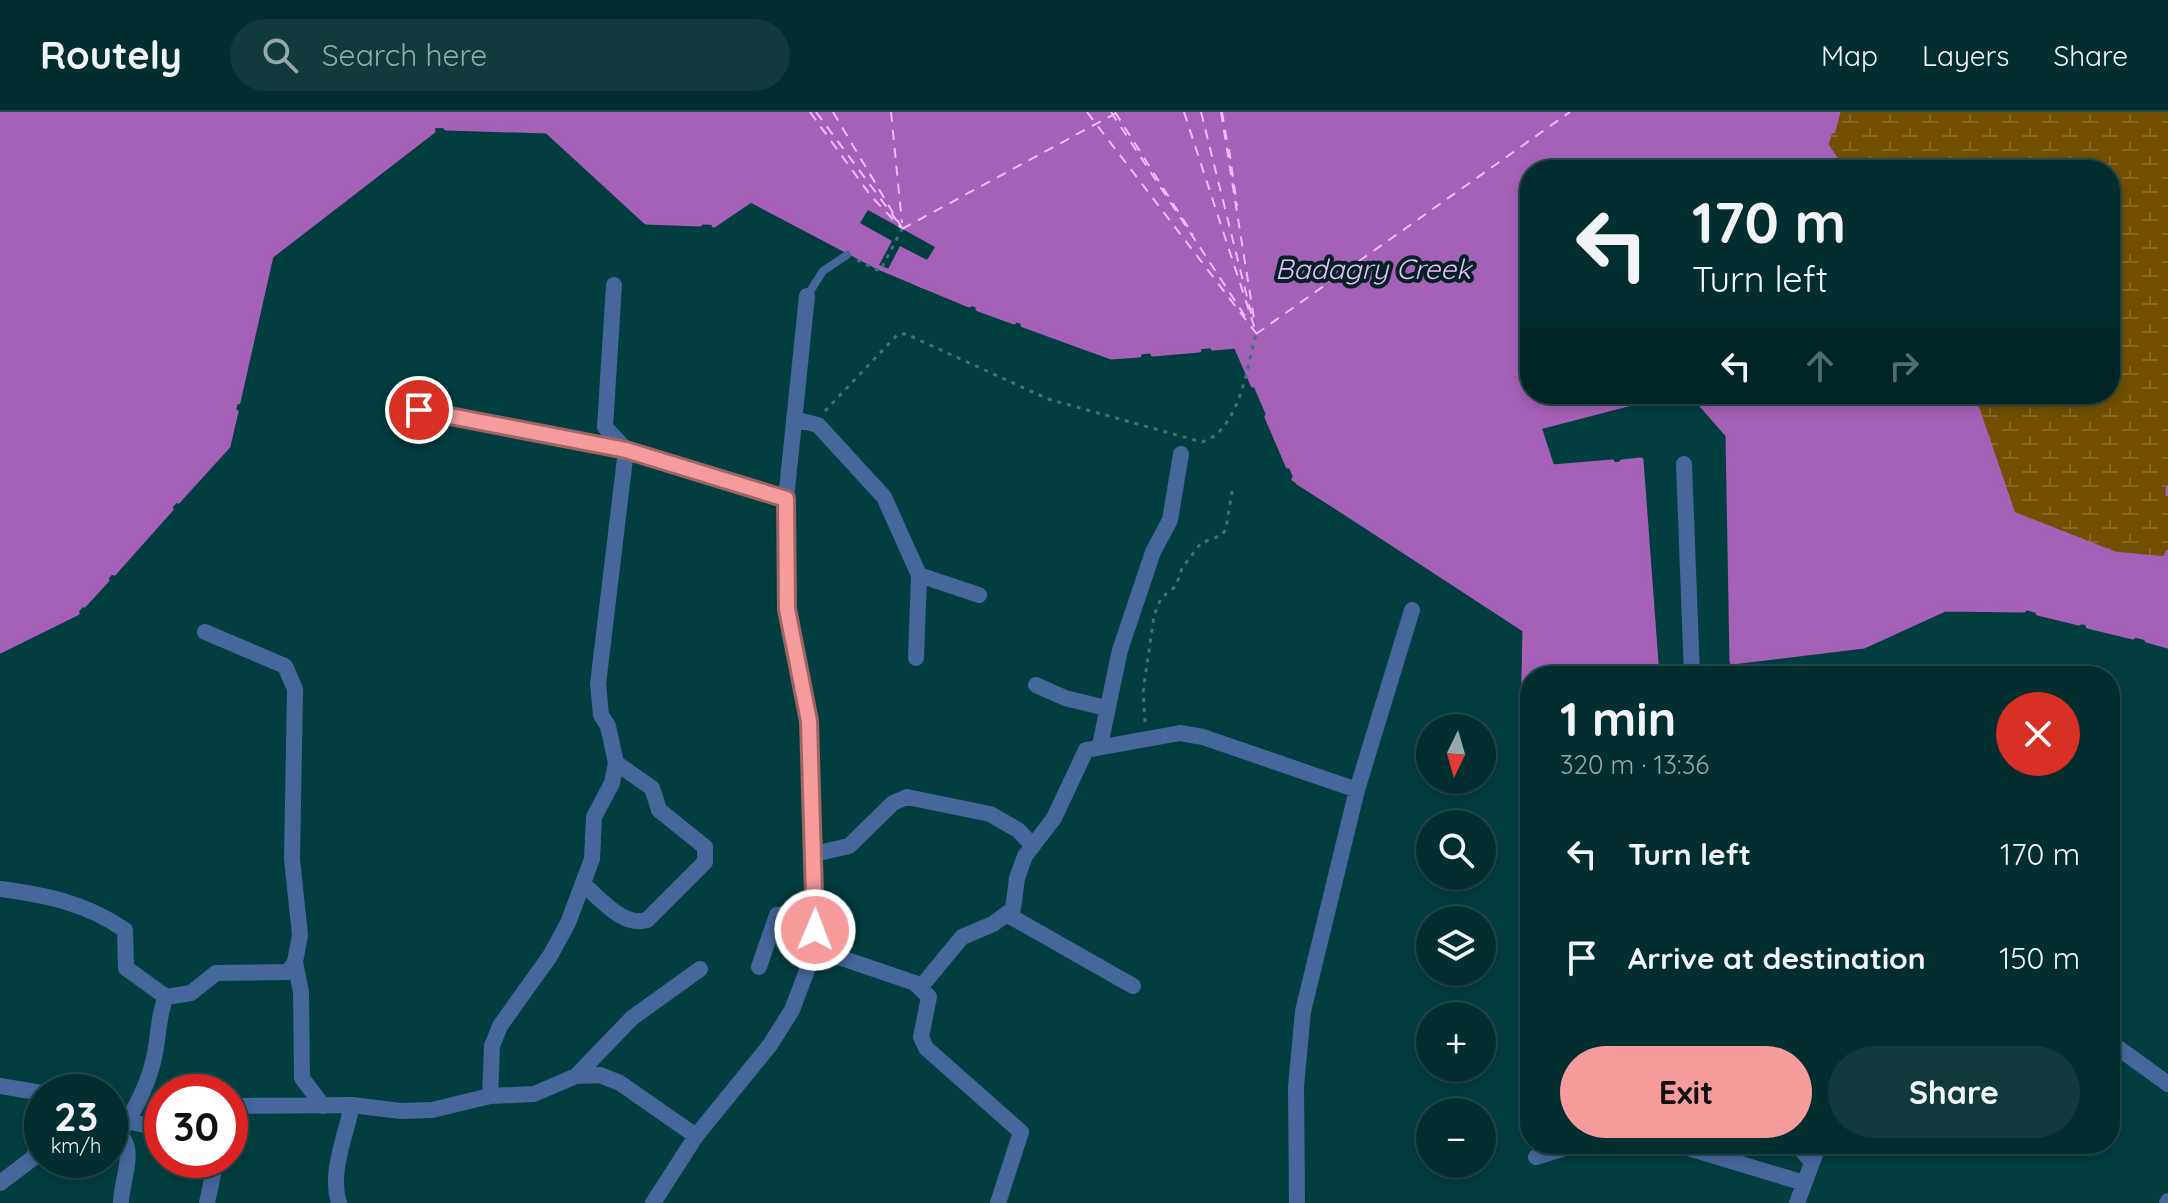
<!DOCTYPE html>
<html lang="en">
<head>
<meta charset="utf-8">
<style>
	body { margin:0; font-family:Quicksand,sans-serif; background:#103a3c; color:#f1f3f6; height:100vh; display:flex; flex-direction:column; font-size:30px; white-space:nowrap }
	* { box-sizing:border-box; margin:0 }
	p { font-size:26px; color:#96a8ab }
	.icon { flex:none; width:44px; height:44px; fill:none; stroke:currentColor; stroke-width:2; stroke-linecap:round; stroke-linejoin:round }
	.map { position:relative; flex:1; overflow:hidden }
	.drawer { position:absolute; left:1520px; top:554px; width:600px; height:488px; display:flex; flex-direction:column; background:#022e30; border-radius:32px; box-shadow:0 4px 12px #0003,0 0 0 2px #234a4c }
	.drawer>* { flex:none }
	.top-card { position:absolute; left:1520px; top:48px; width:600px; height:244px; border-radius:32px; box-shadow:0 4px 12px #0003,0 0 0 2px #234a4c; background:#022e30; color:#f1f3f6; overflow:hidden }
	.needle { width:52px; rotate:185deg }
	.controls { position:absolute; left:1416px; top:602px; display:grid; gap:16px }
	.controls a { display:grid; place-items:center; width:80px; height:80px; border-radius:50%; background:#022e30; box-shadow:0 4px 12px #0003,0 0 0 2px #234a4c; font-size:40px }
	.speed { position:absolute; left:24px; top:962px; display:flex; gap:16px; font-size:40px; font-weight:700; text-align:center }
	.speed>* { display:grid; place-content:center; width:104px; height:104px; border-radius:50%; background:#022e30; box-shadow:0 4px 12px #0003,0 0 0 2px #234a4c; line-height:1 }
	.speed small { font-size:20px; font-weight:400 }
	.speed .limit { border:12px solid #d22; background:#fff; color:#111 }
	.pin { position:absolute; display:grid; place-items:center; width:68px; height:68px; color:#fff; margin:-34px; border:4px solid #fff; border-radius:50%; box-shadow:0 2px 8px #0007 }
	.me { position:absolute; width:88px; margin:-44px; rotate:1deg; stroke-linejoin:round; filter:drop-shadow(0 0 6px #0008) }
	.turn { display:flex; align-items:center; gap:28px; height:168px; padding:0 40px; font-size:36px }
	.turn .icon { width:104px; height:104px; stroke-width:2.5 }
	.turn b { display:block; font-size:56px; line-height:68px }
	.lanes { display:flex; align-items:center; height:76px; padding:0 40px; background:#0003; justify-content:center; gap:40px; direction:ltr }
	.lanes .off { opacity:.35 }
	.round { display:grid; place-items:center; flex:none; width:84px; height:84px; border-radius:42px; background:#103a3c }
	.head { display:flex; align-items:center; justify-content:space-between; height:136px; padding:0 40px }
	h1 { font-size:48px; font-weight:800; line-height:60px }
	.action { display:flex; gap:16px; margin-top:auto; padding:16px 40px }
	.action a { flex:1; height:92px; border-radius:48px; background:#f59b9c; color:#111; font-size:32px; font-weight:800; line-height:92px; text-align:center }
	.action a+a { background:#103a3c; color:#f1f3f6 }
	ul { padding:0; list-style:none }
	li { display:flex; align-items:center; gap:24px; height:104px; padding:0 40px }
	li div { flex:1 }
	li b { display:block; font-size:30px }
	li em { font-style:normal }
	header { display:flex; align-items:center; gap:48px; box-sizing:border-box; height:112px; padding:0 40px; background:#022e30; border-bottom:2px solid #234a4c }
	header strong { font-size:38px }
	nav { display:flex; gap:44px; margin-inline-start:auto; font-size:28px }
	.search { width:560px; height:72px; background:#103a3c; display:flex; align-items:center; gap:20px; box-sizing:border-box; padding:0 28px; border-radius:44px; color:#96a8ab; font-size:30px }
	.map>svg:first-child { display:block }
</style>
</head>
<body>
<header>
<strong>Routely</strong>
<div class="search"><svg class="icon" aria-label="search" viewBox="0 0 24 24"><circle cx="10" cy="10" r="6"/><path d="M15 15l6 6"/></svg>Search here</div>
<nav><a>Map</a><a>Layers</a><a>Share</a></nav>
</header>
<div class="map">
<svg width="2168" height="1091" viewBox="0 0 2168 1091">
	<defs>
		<pattern id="wetland-marsh" width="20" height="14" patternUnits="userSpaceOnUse" patternTransform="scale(2)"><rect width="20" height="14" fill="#724f01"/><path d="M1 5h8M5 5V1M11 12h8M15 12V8" fill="none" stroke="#846826"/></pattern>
	</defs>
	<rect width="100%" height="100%" fill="#023e40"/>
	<path fill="url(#wetland-marsh)" d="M1838,0H2168V440L2165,447L2115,442L2013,402L1972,282H2110V58H1843L1828,36Z"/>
	<path fill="#a560b7" d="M0,0H1838L1828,36L1843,58H1530V282H1666L1540,315L1553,355L1641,348L1657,564H1530V657L1522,658L1525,518L1296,372L1236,234L1111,245L919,175L752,89L715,113L646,110L547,19L436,16L271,144L228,334L74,505L0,539Z
		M1692,282H1972L2013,402L2115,442L2165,447L2168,440V534L2021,497H1945L1864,534L1732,550L1728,323Z"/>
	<path fill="#023e40" d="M868,98L935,135L927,148L900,134L887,159L878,155L892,129L860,111Z"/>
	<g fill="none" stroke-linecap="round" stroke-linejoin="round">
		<path stroke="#a560b7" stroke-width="5" d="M446,16L547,19L646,110L700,112
			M1833,19L1838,0
			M1828,36L1843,58
			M714,113L751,88L878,155L969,193
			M978,197L1014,210
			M1023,213L1111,245L1139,243
			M1213,236L1236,234L1253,273
			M1153,242L1199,238
			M1692,282L1728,323L1732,550L1864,534L1945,497L2024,498
			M1972,282L2013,402L2115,442L2165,447L2168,440
			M238,290L271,144L433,19
			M1267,305L1288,354
			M1612,350L1552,355L1539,315L1666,282
			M1622,350L1641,348L1657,564
			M1294,367L1525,518L1522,658L1530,657
			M2168,376V382
			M178,389L228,334L236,300
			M114,461L171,397
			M84,493L107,468
			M2038,501L2079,511
			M2088,514L2133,525
			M2147,528L2168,534
			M0,539L77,501"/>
		<path stroke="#efbbfd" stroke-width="2" stroke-dasharray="10 8" stroke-linecap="butt" d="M810,0L871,84L901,116
			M816,0L897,109
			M833,0L902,116
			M891,0L902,111
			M1087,0L1256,221
			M1111,0L1247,207
			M1115,0L1193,123
			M1184,0L1255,217
			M1201,0L1252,205
			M1221,0L1255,213
			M1222,0L1228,35
			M1229,37L1237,94
			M902,117L1118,0
			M1256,222L1570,0"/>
		<path stroke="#3d7476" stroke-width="3" stroke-dasharray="4 6" stroke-linecap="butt" d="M857,148L880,159L902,117
			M825,299L898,222H906L1048,287L1202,330C1240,318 1247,254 1256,222
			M1145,610L1143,580L1154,504L1161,486L1176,474L1182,456L1201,431L1222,423L1226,417L1233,373"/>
		<path stroke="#45679c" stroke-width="8" d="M807,184L823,159L847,143
			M1791,1032L1810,1054"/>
		<path stroke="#45679c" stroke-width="16" d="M614,173L605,315L626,338L786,387
			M419,298L626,338L598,572L601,603L608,614L616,651L612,671L594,705L592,747L568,811L550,844L500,914L492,934L490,984
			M794,307L818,313L884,385L919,463L916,546
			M1684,352L1692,564
			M919,463L979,483
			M1036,573L1065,586L1106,596
			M1100,633L1120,538L1153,440L1170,408L1181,342
			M814,742L849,734L893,691L907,685L990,702L1018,718L1033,734
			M584,773C602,788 623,815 647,808L705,750V735L659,698L652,676L616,651
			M0,777C46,783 86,791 125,818L126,856L166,885
			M1008,803L1133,874
			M815,837L915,871L929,885L921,925L926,936L1021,1020L998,1091
			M295,850L301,880L302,966L323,994
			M759,855L777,803L815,800
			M920,876L962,825L993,812L1013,797L1017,766L1025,744L1054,706L1086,638L1180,621L1203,625L1357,678
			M2110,930L2168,972
			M576,964L632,906L700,857
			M0,974L42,981
			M230,994L352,993L401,999L432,998L490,984L534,982L576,964L600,963L620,971L696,1024
			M127,1009L162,1017
			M112,1016C141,1034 121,1065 121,1091
			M120,1021C135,998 150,968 155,941C159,922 158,903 166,885L191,881L216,861L288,860L295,850L300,823L292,747L295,577L285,554L205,520
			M1675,1032L1804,1071
			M1536,1045L1571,1034L1605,1032
			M0,1071L33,1046L42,1026
			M207,1091L216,1048
			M339,1091C329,1060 346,1024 352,993
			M653,1091L696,1024L770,933L792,898L815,837L809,609L787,497L786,387L807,184
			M1297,1091L1296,975L1303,899L1357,678L1412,498
			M1797,1091L1819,1032
			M2167,1091L2168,1089"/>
	</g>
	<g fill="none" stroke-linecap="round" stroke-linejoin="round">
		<defs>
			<path id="route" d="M419,298L626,338L786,387L787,497L809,609L815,818"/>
		</defs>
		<use href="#route" stroke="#9f6565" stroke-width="20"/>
		<use href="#route" stroke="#f59b9c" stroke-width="14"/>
	</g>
	<g text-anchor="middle" stroke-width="8" stroke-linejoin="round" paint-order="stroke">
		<g font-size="28" font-style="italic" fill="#efbbfd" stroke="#022223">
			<text x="1373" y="167">Badagry Creek</text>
		</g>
	</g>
</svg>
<div class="controls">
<a><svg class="needle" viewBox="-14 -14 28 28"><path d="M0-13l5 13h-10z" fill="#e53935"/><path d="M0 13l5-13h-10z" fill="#96a8ab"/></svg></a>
<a><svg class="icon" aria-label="search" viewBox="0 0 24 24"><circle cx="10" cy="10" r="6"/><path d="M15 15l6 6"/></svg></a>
<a><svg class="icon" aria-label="layers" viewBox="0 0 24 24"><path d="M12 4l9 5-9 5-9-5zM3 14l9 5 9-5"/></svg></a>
<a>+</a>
<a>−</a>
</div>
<div class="speed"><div>23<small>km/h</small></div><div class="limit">30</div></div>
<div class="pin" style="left:419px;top:298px;background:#d93025"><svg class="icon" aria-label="arrive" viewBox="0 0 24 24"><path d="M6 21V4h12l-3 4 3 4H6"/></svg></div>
<svg class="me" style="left:815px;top:818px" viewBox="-20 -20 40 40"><circle r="17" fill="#f59b9c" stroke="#fff" stroke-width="3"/><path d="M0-11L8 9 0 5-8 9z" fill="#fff"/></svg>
<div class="top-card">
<div class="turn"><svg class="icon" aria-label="left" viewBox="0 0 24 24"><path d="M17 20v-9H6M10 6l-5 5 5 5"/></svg><div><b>170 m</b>Turn left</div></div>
<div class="lanes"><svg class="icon" aria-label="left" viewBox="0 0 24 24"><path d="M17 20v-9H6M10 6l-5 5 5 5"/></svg><svg class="icon off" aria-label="ahead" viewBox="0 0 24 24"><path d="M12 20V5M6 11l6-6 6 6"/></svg><svg class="icon off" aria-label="right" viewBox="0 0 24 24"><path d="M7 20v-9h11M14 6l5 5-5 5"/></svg></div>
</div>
<section class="drawer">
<div class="head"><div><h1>1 min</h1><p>320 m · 13:36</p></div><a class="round" style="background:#d93025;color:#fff"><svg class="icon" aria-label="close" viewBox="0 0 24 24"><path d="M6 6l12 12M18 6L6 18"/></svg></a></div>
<ul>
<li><svg class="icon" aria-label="left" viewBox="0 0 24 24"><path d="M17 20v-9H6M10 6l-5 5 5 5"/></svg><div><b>Turn left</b></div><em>170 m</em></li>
<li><svg class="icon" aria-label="arrive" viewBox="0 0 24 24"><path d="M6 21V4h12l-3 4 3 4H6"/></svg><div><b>Arrive at destination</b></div><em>150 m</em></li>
</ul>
<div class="action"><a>Exit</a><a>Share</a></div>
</section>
</div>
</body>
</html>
